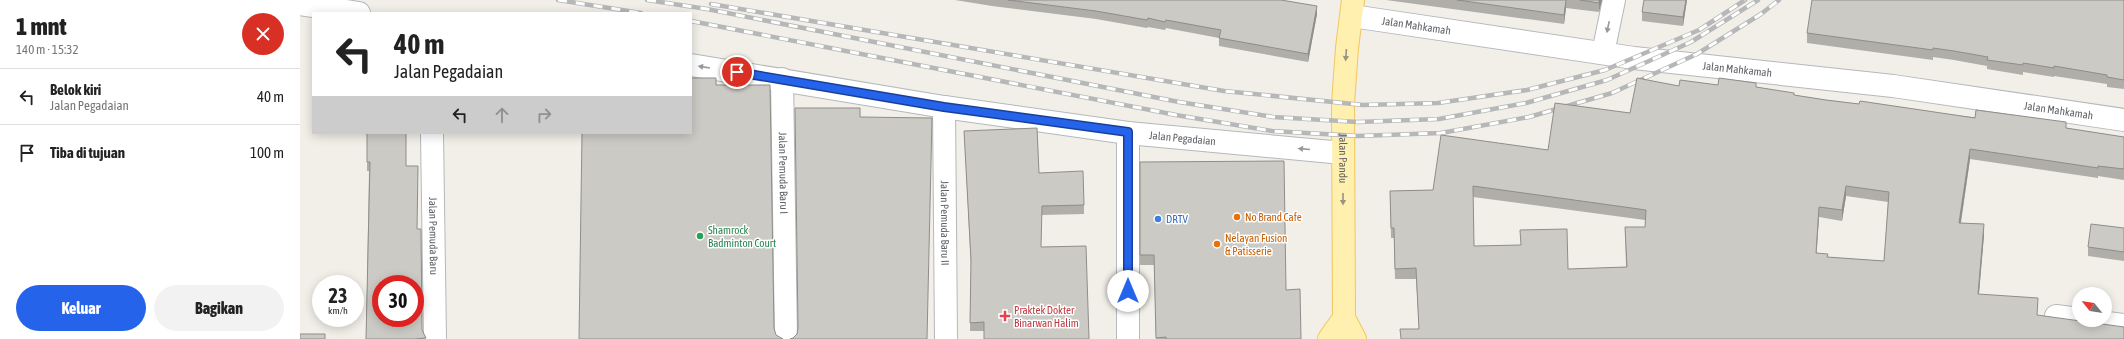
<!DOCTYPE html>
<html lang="id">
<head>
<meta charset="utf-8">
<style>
	body { margin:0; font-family:"Asap Condensed",sans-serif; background:#f2f2f2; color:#222; height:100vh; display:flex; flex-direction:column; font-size:15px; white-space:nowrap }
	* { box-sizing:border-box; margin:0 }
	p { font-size:13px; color:#767676 }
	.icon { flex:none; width:22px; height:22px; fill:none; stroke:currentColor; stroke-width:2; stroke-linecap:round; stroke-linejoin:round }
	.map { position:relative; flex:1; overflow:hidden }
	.drawer { display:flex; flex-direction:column; background:#fff; width:300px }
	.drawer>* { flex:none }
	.guide { position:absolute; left:12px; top:12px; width:380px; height:122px; border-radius:0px; box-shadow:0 2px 10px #0003; background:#fff; color:#222; overflow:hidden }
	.needle { width:26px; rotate:300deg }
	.tools { position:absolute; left:1772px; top:287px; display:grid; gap:8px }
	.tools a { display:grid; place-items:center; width:40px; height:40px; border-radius:50%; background:#fff; box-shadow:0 2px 10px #0003; font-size:20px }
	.speed { position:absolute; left:12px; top:275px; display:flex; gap:8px; font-size:20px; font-weight:700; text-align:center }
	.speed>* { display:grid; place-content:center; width:52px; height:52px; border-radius:50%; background:#fff; box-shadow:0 2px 10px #0003; line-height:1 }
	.speed small { font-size:10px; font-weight:400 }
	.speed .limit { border:6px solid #d22; background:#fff; color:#111 }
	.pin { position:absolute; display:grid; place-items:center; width:34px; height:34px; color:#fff; margin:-17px; border:2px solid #fff; border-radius:50%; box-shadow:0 1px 4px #0007 }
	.me { position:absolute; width:44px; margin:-22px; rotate:0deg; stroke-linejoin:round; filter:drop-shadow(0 0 3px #0008) }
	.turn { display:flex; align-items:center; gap:14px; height:84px; padding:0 16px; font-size:18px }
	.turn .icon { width:52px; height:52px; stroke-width:2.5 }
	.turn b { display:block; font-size:28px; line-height:34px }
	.lanes { display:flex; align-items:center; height:38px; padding:0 16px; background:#0003; justify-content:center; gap:20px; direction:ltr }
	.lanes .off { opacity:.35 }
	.round { display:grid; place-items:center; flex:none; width:42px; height:42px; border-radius:21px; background:#f2f2f2 }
	.overview { display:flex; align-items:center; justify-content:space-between; height:68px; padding:0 16px }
	h1 { font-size:24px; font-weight:800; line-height:30px }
	.action { display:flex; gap:8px; margin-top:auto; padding:8px 16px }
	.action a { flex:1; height:46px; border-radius:24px; background:#2563eb; color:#fff; font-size:16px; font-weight:800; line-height:46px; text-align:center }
	.action a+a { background:#f2f2f2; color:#222 }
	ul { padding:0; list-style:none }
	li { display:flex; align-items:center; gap:12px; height:56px; padding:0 16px; border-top:1px solid #e0e0e0 }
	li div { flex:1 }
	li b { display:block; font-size:15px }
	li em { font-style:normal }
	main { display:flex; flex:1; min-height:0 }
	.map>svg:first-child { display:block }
</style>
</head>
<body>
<main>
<section class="drawer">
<div class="overview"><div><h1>1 mnt</h1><p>140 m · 15:32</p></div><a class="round" style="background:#d93025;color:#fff"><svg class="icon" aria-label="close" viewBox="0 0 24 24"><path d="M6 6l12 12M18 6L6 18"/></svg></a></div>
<ul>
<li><svg class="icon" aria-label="left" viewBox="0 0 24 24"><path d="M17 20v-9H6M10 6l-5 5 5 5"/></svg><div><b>Belok kiri</b><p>Jalan Pegadaian</p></div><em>40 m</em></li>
<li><svg class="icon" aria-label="arrive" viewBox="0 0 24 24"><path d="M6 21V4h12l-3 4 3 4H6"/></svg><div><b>Tiba di tujuan</b></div><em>100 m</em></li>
</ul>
<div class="action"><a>Keluar</a><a>Bagikan</a></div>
</section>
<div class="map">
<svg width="1824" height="339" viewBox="0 0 1824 339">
	<rect width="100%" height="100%" fill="#f1efe8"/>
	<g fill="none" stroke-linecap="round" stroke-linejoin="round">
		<defs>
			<g id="minor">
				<path d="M0,4L59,13"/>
				<path id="s1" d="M1052,16L1334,58L1593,86L1824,120"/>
				<path d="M1303,53L1314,0"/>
				<path id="s2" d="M391,65L644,107L828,133L1043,153"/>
				<path id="s3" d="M482,79L486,339"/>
				<path id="s4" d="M644,107L646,339"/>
				<path id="s5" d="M132,133L135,339"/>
				<path d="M1756,316L1779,319"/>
				<path d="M1785,320L1824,325"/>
				<path d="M828,339V133"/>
			</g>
			<g id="primary">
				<path id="s6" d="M1053,0L1047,48L1043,104L1044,318L1055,339"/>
				<path d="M1029,339L1044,318"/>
			</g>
		</defs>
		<use href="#minor" stroke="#b5b8bc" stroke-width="24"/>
		<use href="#primary" stroke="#f3c65e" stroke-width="24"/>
		<use href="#minor" stroke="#fff" stroke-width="22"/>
		<use href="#primary" stroke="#fff0af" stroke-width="22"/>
		<defs>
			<path id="rail" d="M258,0L341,13
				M347,0L407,9L879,102L973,117L1058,122L1139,119L1226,103L1307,80L1391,42L1458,0
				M411,4L924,91L1063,105L1138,103L1227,90L1305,70L1399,30L1445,0
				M391,21L876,115L972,131L1058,136L1141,133L1229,117L1312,93L1397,54L1461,14L1479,0"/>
		</defs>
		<use href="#rail" stroke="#b6b7b8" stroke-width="4.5"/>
		<use href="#rail" stroke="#fff" stroke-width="3" stroke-dasharray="9" stroke-linecap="butt"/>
	</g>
	<path fill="#afaea9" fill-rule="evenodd" d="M655,0H981L1017,14L1008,62L919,46V38L866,28L865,30L848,27L847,28L796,19L692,6Z
		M1086,0H1302L1299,12L1266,8L1264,24Z
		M1344,0H1387L1383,26L1342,21V12Z
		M1824,0V89L1807,87V84L1754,76V77L1723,72V75L1687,69V66L1654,60L1633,57V60L1507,43V33Z
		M1418,85L1456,87L1494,95L1526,100L1766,128L1824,137V180L1798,176V178L1670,159L1661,223L1684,235L1679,294L1738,309L1119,329L1116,279H1095L1094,238H1091L1090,191L1133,190L1248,150L1330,113L1379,86ZM1546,196L1588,202L1584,261L1528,257L1516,253L1519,217L1542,221ZM1173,197L1345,220V227H1325L1326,267L1268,269L1174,246Z
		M664,131L739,173L784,205V214L742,215L684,331H670L671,268Z
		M67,133L106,166L117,229L122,330L126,339H66L69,171H67Z
		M840,162L986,290L1001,339H856L854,265H840Z
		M1824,228V261L1788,256V247Z"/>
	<path fill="#8f8d8a" d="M1266,0V8L1264,24V15Z
		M1299,0H1302L1299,12Z
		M1386,0H1387L1383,26V17Z
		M1017,6V14L1008,62V54Z
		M1670,149V159L1659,233V223Z
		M1546,186V196L1542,221V210Z
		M1519,207V217L1516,263V253Z
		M1684,224V235L1678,304V294Z"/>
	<path fill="#cccac5" stroke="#8f8d8a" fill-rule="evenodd" d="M708,0H981L1017,6L1008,54L919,38L921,30L866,20L865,22L848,18L847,20L796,11Z
		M1157,0H1266L1264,15Z
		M1280,0H1299V3Z
		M1344,0H1386L1383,17L1342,12Z
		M1512,0H1824V80L1807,77V75L1754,66V68L1723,63V65L1687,60L1688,57L1654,51L1633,48V50L1507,33Z
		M391,78H416V85H470L474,328L476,335L483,339H279L282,133H391Z
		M1337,78L1379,86L1380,80L1418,85L1419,78L1456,83V87L1494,93V95L1526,100L1559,104L1560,101L1675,118L1676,110L1766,122V128L1824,137V169L1798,166V168L1670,149L1659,223L1684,224L1678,294L1738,298L1737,315L1824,327V339H1101L1100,329H1119L1116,268L1095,269L1094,228H1091L1090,191L1133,190L1141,135L1248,150L1255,103L1330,113ZM1173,186L1346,210L1345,227H1325L1327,267L1268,269L1267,229L1220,230L1221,245L1174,246ZM1546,186L1589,192L1584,261L1527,257L1528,254L1516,253L1519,207L1542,210Z
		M495,108H560V117L632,118L627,339H490L493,338L497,334L498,328Z
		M737,128L739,173L783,171L784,205L742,206L741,247L786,246L789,339H684V322L670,323L671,260L664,131Z
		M67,133H106V166H118L117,229H121L122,330L126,338L114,339H66L70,162H67ZM81,284H115V318H81Z
		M984,161L986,290L1000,289L1001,339H866V337L856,338L854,255H840V162Z
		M1791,224L1824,228V252L1788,247Z
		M0,334H25V339H0Z"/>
	<defs><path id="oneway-solid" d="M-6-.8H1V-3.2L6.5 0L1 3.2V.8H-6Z"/></defs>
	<g fill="#979a9d">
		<use href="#oneway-solid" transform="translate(1308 27) rotate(102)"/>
		<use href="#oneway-solid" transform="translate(404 67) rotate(-171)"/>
		<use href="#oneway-solid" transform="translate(1004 149) rotate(-175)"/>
	</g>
	<g fill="#979481">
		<use href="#oneway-solid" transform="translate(1046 55) rotate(94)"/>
		<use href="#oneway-solid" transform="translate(1043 199) rotate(90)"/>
	</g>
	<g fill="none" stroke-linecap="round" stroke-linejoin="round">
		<defs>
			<path id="route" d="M437,72L644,107L828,132V291"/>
		</defs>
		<use href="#route" stroke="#184099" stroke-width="10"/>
		<use href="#route" stroke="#2563eb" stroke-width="7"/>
	</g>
	<g fill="#e8710a" stroke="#fff" stroke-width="1.5">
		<circle cx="937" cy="217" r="4"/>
		<circle cx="917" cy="244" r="4"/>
	</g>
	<circle fill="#3f7fe0" stroke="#fff" stroke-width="1.5" cx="858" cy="219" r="4"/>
	<circle fill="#2e9e5b" stroke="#fff" stroke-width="1.5" cx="400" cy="236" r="4"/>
	<path fill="#e0444e" stroke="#fff" stroke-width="1.5" d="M703 310h4v4h4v4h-4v4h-4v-4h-4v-4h4z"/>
	<g text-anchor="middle" stroke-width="3" stroke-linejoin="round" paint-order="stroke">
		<g font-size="11" fill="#5f6368" stroke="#fff">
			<text dy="4" stroke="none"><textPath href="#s1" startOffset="65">Jalan Mahkamah</textPath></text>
			<text dy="4" stroke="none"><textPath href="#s1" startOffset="389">Jalan Mahkamah</textPath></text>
			<text dy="4" stroke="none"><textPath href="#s1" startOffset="713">Jalan Mahkamah</textPath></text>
			<text dy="4" stroke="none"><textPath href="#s2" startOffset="497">Jalan Pegadaian</textPath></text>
			<text dy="4" stroke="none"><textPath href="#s6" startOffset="159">Jalan Pandu</textPath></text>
			<text dy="4" stroke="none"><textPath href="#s3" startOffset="94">Jalan Pemuda Baru I</textPath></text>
			<text dy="4" stroke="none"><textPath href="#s4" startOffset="116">Jalan Pemuda Baru II</textPath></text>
			<text dy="4" stroke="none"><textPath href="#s5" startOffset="103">Jalan Pemuda Baru</textPath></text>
		</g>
		<g font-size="11" fill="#c56008" stroke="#fff" text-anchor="start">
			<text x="945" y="221">No Brand Cafe</text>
			<text x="925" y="242">Nelayan Fusion<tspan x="925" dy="13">&amp; Patisserie</tspan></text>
		</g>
		<g font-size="11" fill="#366cbe" stroke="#fff" text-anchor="start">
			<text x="866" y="223">DRTV</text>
		</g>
		<g font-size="11" fill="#27864d" stroke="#fff" text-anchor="start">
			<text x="408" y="234">Shamrock<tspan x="408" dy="13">Badminton Court</tspan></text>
		</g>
		<g font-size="11" fill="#be3a42" stroke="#fff" text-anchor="start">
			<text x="714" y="314">Praktek Dokter<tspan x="714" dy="13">Binarwan Halim</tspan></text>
		</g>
	</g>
</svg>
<div class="tools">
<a><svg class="needle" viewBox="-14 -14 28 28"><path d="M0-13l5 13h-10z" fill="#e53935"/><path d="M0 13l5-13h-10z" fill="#767676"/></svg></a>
</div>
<div class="speed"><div>23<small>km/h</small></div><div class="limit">30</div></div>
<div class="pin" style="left:437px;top:72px;background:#d93025"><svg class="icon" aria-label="arrive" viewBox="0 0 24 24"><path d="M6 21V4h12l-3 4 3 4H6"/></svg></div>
<svg class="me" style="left:828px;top:291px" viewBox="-20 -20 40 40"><circle r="19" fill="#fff"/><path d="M0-13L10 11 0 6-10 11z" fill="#2563eb"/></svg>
<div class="guide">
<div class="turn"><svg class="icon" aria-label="left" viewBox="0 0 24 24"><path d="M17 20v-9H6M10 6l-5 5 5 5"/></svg><div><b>40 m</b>Jalan Pegadaian</div></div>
<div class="lanes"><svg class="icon" aria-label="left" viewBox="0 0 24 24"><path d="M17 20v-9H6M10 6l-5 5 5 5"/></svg><svg class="icon off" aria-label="ahead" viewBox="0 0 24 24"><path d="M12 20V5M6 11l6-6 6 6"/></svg><svg class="icon off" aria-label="right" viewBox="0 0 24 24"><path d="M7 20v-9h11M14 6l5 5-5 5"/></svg></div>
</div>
</div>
</main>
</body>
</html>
